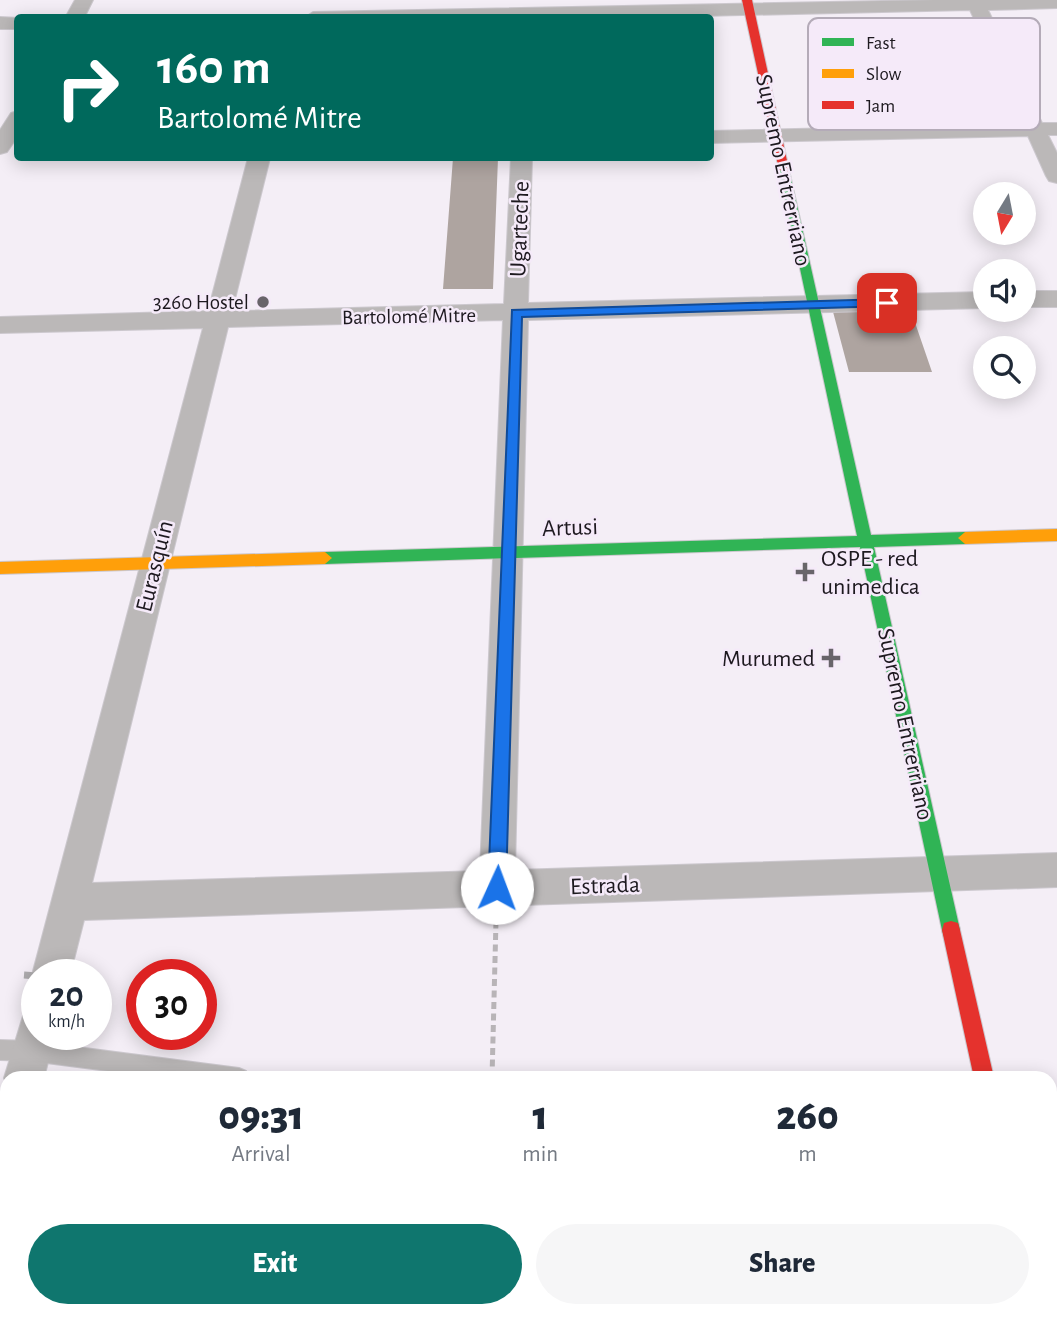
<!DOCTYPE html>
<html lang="en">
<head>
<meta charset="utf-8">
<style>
	body { margin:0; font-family:"Alegreya Sans",sans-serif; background:#f6f6f7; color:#1f2937; height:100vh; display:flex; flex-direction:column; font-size:26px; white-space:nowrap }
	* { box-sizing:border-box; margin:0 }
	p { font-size:23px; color:#747a83 }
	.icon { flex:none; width:38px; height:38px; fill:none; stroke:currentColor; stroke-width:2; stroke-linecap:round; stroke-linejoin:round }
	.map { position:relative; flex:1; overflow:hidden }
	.drawer { position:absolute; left:0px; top:1071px; width:1057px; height:247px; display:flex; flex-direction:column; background:#fff; border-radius:21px 21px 0 0; box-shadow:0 4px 18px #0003 }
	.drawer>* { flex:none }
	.hud { position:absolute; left:14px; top:14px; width:700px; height:147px; border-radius:7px; box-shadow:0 4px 18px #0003; background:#00695c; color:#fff; overflow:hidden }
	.needle { width:46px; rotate:190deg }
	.tools { position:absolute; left:973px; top:182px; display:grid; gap:14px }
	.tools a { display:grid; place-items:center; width:63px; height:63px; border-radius:50%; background:#fff; box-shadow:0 4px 18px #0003; font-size:35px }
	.speed { position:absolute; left:21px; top:959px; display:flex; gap:14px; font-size:35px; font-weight:700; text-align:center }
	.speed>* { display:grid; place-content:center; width:91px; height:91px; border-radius:50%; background:#fff; box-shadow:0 4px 18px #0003; line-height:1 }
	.speed small { font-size:18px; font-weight:400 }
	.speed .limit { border:10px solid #d22; background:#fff; color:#111 }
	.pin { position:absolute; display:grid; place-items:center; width:60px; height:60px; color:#fff; margin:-30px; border-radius:14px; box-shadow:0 4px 10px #0006 }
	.me { position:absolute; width:77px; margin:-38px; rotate:2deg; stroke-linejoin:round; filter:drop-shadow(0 0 5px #0008) }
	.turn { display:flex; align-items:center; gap:24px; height:147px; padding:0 28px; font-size:32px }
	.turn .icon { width:91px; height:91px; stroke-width:2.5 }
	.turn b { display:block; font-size:49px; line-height:60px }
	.eta { display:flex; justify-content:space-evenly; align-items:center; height:119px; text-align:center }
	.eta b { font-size:42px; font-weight:800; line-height:49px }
	.button { display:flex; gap:14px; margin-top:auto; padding:14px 28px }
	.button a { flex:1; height:80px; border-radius:42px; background:#0f766e; color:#fff; font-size:28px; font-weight:800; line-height:80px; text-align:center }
	.button a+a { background:#f6f6f7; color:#1f2937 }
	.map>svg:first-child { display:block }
</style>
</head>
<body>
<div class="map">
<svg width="1057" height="1317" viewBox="0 0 1057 1317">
	<rect width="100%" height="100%" fill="#f4eef6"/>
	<path fill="#aea4a0" d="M453,158H498L493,289H443Z
		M832,308H910L932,372H849Z"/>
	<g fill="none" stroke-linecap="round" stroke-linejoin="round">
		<defs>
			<path id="lane" d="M0,1040L31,1041L239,1068L246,1071L249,1078H162L31,1061L0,1060Z"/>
			<path id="street" d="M75,0H93L84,18H65Z
				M934,0H1057V8L988,10L1042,123H1057V135H1048L1057,153V183L1049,181L1046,176L1028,136L710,143V131L1022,124L970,10L612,18H304L313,12Z
				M0,17L18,18V29H0Z
				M18,111V136L7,152L0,154V130L11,113Z
				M248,158H270L232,311L504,304L511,158H532L528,303L985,292V308L528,320L515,870L1057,853V887L84,920L70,975H37V986L32,975L203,328L0,333V317L208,311ZM503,320L480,871L92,883L228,327Z
				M1024,291H1057V307H1024Z
				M37,1011V1034H55L44,1078H7V1085L4,1078L23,1016Z
				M7,1125V1192L0,1195V1128Z
				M1050,1294L1057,1305V1317H1016L1015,1311H1050Z
				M466,1311H510L509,1317H465Z"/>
			<path id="fast" d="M784,167L789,170L871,535L965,532L972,538L965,544L874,547L960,930L958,937L951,939L944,937L942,930L860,547L325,564L318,558L325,552L857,536L779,170Z"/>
			<path id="slow" d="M1057,529V541L965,544L958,538L965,532Z
				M325,552L332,558L325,564L0,574V562Z"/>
			<path id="jam" d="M742,0H752L789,170L788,172L779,170Z
				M951,921L958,923L960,930L994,1078H974L942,930L944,923Z"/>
		</defs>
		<use href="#lane" stroke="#ccc8ce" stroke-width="2"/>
		<use href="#street" stroke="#ccc8ce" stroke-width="2"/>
		<use href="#fast" stroke="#ccc8ce" stroke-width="2"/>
		<use href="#slow" stroke="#ccc8ce" stroke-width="2"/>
		<use href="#jam" stroke="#ccc8ce" stroke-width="2"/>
		<path stroke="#b8b4b7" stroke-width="5" stroke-dasharray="7 4.5" stroke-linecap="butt" d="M492,1078L496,921"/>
		<use href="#lane" fill="#bbb8b8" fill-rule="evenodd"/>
		<use href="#street" fill="#bbb8b8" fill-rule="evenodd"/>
		<use href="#fast" fill="#30b455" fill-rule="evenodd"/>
		<use href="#slow" fill="#ff9f0a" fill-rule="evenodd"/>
		<use href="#jam" fill="#e5322d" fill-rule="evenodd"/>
		<path stroke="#aeacae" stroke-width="7" stroke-dasharray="16 16" stroke-linecap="butt" d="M24,975L37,976"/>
	</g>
	<path fill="#1a73e8" stroke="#114b97" stroke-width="2" d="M887,299L892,300V306L522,317L506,888L503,894L497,897L490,894L488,888L512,310Z"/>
	<g fill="#68646a" stroke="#f5eaf9" stroke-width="2.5">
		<circle cx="263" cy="302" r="7"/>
		<path d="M801.5 561.5h7v7h7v7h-7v7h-7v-7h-7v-7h7z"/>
		<path d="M827.5 647.5h7v7h7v7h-7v7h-7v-7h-7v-7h7z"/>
	</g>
	<g text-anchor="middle" stroke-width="5" stroke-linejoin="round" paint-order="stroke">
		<g font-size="21" fill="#1d191f" stroke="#f5eaf9" text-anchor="end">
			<text x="249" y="309">3260 Hostel</text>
		</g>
		<g font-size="21" fill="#1d191f" stroke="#f5eaf9">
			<text transform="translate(409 316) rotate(-1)" y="7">Bartolomé Mitre</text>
		</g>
		<g font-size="24" fill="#1d191f" stroke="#f5eaf9">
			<text transform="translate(784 170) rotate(78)" y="8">Supremo Entrerriano</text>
			<text transform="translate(519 229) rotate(-88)" y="8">Ugarteche</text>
			<text transform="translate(570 527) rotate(-2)" y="8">Artusi</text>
			<text transform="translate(154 566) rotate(-76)" y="8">Eurasquín</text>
			<text transform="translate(906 724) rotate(78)" y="8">Supremo Entrerriano</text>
			<text transform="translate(605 885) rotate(-2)" y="8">Estrada</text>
		</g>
		<g font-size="24" fill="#1d191f" stroke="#f5eaf9" text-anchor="start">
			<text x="821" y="566">OSPE - red<tspan x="821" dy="28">unimedica</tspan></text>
			<text x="815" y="666" text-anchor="end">Murumed</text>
		</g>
	</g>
	<rect x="808" y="18" width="232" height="112" rx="10" fill="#f5eaf9" stroke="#b4abb8" stroke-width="2"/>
	<rect x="822" y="38" width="32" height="8" fill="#30b455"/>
	<rect x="822" y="69" width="32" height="9" fill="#ff9f0a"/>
	<rect x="822" y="101" width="32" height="8" fill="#e5322d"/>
	<g font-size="19" fill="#1d191f">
		<text x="866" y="49">Fast</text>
		<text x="866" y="80">Slow</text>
		<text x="866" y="112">Jam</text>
	</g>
</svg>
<div class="tools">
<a><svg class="needle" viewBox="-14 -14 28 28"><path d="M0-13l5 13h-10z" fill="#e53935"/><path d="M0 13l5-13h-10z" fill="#747a83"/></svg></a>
<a><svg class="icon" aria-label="sound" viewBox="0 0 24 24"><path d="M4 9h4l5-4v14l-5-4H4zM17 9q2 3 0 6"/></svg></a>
<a><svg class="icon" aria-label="search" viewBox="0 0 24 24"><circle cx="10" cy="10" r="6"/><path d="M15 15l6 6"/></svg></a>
</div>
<div class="speed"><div>20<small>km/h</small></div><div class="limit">30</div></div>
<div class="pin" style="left:887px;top:303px;background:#d93025"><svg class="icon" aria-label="arrive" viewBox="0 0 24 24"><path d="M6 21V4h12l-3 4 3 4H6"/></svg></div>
<svg class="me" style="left:497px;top:888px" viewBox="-20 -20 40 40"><circle r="19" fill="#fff"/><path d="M0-13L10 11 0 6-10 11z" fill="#1a73e8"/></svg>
<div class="hud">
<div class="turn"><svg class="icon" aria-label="right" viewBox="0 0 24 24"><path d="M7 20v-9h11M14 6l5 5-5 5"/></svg><div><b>160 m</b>Bartolomé Mitre</div></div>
</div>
<section class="drawer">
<div class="eta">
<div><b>09:31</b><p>Arrival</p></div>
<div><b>1</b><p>min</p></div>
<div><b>260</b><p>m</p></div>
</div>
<div class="button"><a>Exit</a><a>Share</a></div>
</section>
</div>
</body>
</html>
